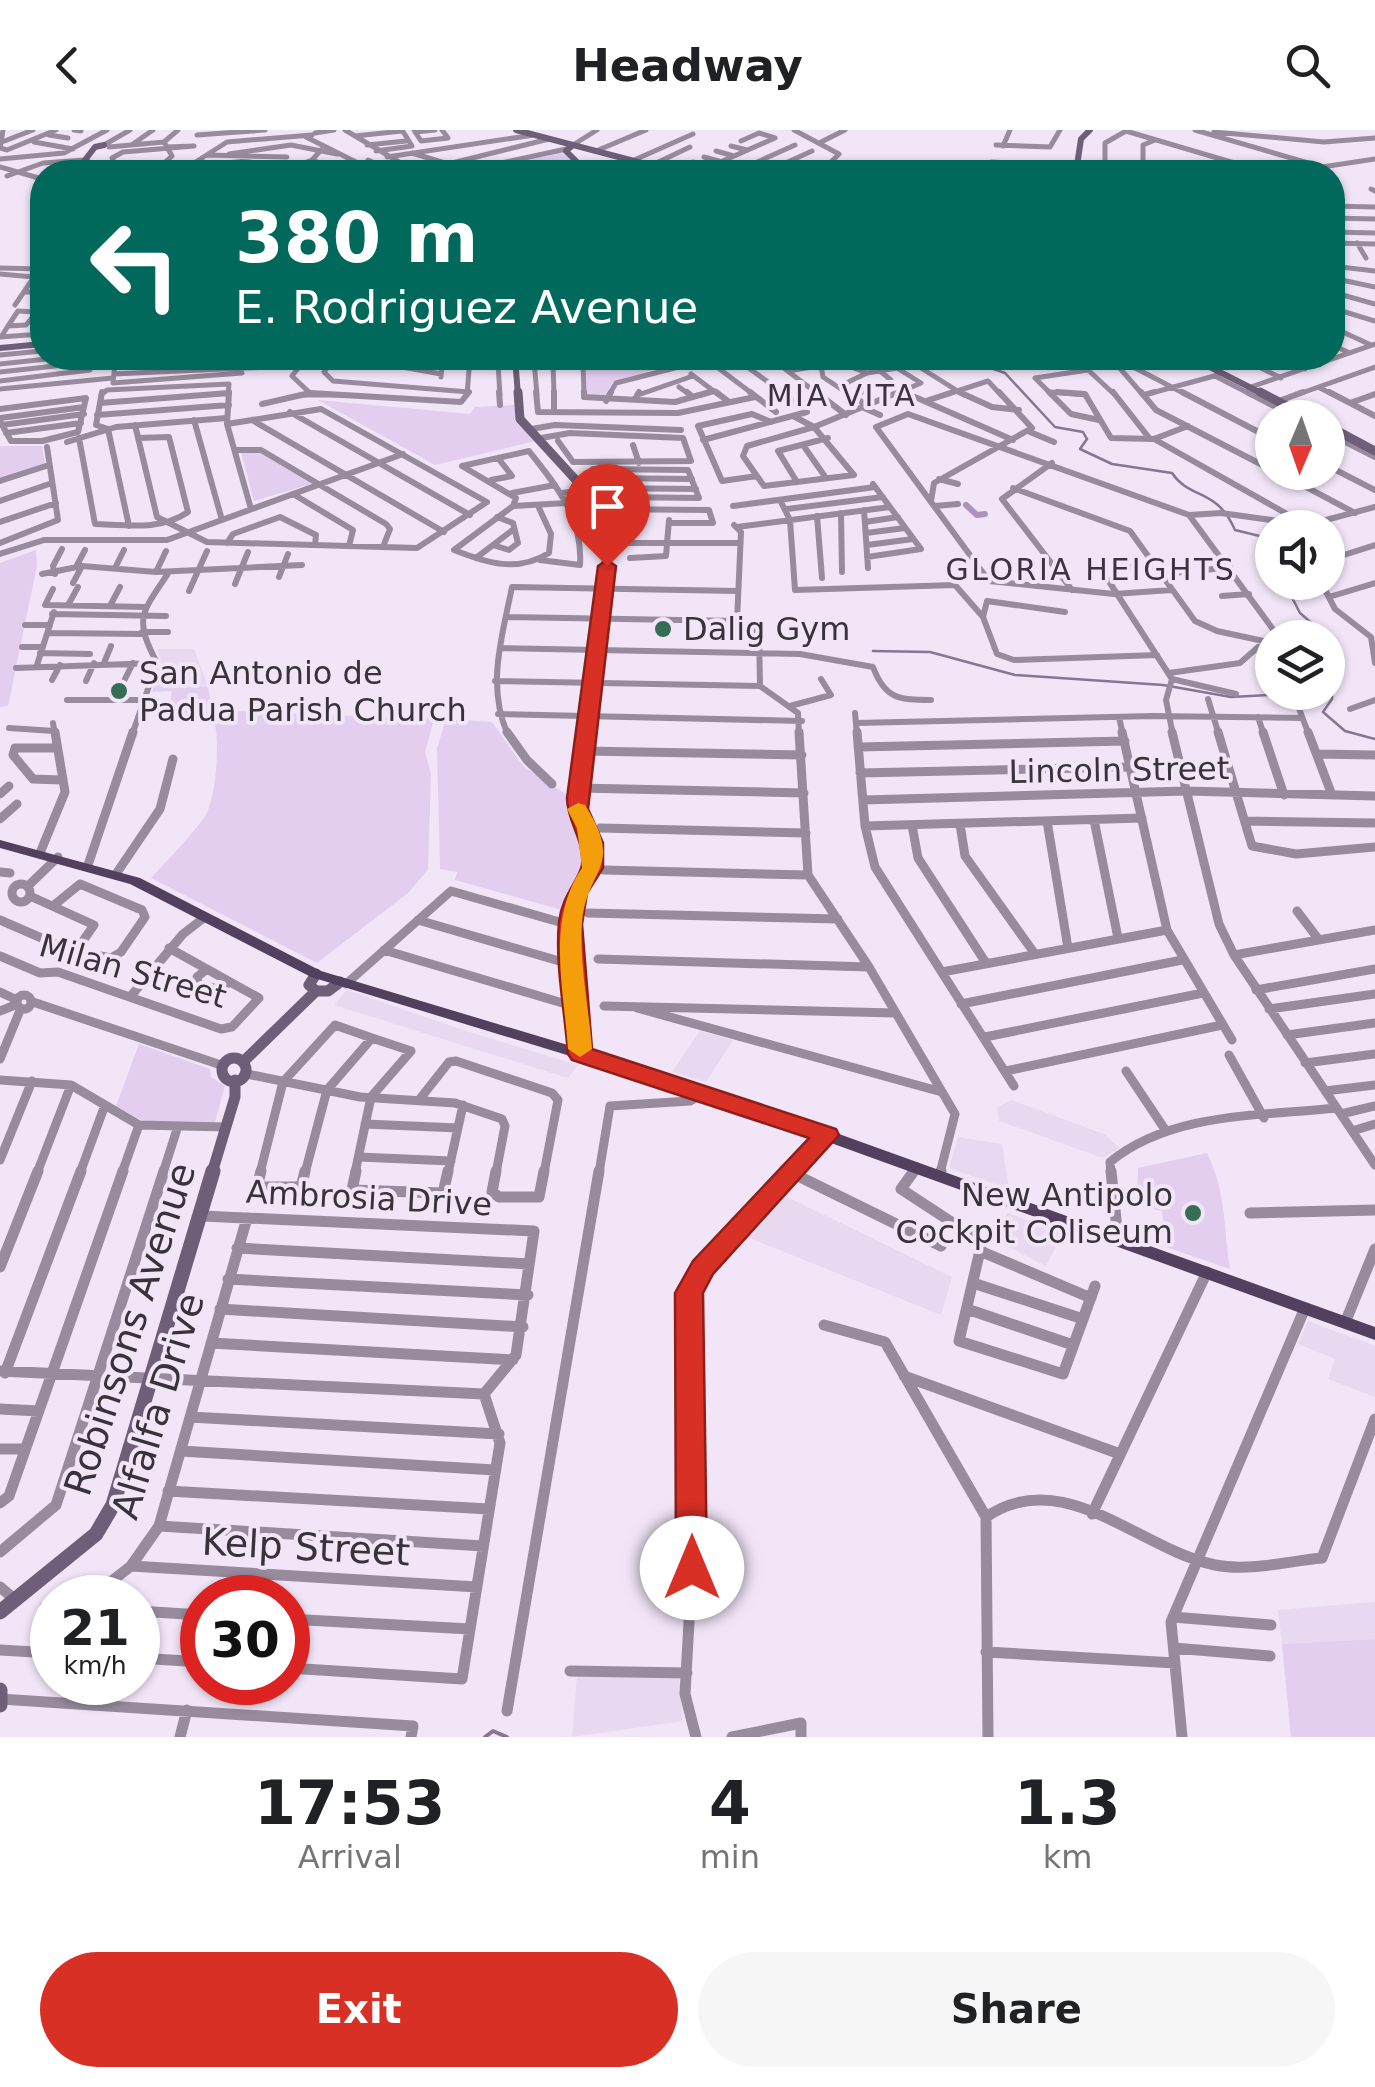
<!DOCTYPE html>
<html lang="en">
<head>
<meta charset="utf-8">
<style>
	body { margin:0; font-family:"DejaVu Sans",sans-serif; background:#f6f6f6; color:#202124; height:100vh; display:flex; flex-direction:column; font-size:38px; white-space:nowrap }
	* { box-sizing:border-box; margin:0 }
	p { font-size:32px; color:#757577 }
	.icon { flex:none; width:55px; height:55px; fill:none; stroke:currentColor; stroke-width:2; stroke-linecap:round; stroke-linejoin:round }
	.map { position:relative; height:1607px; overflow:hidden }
	.side { display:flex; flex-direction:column; background:#fff; flex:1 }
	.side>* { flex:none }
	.guide { position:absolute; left:30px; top:30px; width:1315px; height:210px; border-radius:40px; box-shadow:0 2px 8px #0004; background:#00695c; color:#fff; overflow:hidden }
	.needle { width:65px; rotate:182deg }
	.fabs { position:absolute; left:1255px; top:270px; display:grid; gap:20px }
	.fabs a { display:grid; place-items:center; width:90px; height:90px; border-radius:50%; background:#fff; box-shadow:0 2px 8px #0004; font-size:50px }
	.speed { position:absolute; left:30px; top:1445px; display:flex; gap:20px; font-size:50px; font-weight:700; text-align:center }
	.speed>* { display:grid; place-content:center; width:130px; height:130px; border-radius:50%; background:#fff; box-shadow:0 2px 8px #0004; line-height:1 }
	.speed small { font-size:25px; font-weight:400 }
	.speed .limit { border:15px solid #d22; background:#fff; color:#111 }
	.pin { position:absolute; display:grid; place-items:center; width:85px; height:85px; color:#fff; margin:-102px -42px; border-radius:50% 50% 50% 0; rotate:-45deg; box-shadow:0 0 10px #0007 }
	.pin .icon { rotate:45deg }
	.me { position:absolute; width:110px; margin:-55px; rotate:0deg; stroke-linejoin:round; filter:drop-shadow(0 0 8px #0008) }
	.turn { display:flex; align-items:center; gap:35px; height:210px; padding:0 40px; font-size:45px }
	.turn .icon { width:130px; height:130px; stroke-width:2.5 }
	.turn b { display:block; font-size:70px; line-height:85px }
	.eta { display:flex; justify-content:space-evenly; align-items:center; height:170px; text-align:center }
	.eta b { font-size:60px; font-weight:800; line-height:70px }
	.cta { display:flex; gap:20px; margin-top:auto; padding:20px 40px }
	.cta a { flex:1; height:115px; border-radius:60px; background:#d93025; color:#fff; font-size:40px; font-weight:800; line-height:115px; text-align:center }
	.cta a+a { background:#f6f6f6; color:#202124 }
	header { display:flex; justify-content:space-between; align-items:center; height:130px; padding:0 40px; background:#fff; font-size:45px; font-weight:800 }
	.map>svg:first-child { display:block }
</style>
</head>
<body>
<header><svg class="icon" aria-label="back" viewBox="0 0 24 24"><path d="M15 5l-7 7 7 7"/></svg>Headway<svg class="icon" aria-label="search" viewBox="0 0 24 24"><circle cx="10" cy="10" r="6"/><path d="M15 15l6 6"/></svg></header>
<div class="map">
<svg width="1375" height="1607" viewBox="0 0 1375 1607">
	<rect width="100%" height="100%" fill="#f1e5f7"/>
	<path fill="#e8d9f1" d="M157,519H194L208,556L155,553L161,533Z
		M347,860L466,901L578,935L568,948L334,875Z
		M700,901L733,910L706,952L672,942Z
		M1011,970L1104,1004L1120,1018L1103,1028L999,991L997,978Z
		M958,1007L1002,1014L1009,1059L949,1038Z
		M779,1063L952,1147L941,1185L742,1105Z
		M1008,1083L1063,1103L1046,1136L991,1108Z
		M1308,1191L1375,1216V1267L1328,1249L1335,1229L1298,1214Z
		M1375,1472V1509L1282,1514L1278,1480Z
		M577,1545H679L683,1591L572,1607Z"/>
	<path fill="#e3cef0" d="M563,20L584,42H488L483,39Z
		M586,228H678L667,230L671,235L613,252L604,267L586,266Z
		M318,270L470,284L475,277L514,275L518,289L540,310L435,335Z
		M0,316H42L45,334L0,349Z
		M255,320L311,353V354L254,371L241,322Z
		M36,420L37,436L8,576L0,577V433Z
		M186,552V557L208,556L212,580L434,589L425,622L431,644L428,740L408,763L317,833L151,748C169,729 188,709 204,688C216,672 222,603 212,587L168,585L172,561L152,562L155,553Z
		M446,589L492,592L523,636L572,668L571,678L587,722L562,780L455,750L457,742L440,739L437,618Z
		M139,914L210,939L211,947L225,956L215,992L143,991L116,976Z
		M1207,1023C1227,1064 1223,1096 1230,1139L1166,1117L1162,1081L1137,1076L1138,1038Z
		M1375,1509V1607H1291L1282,1514Z"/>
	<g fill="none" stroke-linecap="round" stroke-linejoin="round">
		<path stroke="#887594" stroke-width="2.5" d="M972,228L965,229L1005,243L1055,297L1083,302L1087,309L1080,319L1112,334L1172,343C1190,370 1216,357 1235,400L1272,409
			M1272,411V431
			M1284,452L1300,483L1336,514L1332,569L1323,582L1345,601L1375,609
			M873,521L930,522L1015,545L1163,555L1231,567L1269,565L1272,561
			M1282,562H1290"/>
		<path stroke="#887594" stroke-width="4" d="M485,1607L493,1601L507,1607"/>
		<path stroke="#ab91bb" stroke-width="6" d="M966,375L977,385L985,384"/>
		<path stroke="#978b9d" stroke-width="5" d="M3,0L0,18L7,20L56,0
			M74,0L81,1
			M345,0L416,42L549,9
			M414,0L421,11L448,8L442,0
			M794,0L839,24L821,42
			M1195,0L1322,37L1375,29
			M415,2L435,0
			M1214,2L1324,12L1375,8
			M315,3L334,0
			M49,5L68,8
			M197,5L265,0
			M355,6L402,1
			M306,7L376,42
			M741,11L759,3L775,8
			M2,12L33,0
			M34,12L73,19
			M821,12L845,0
			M133,14L153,0
			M104,15L130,0
			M367,15L406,11
			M573,15L597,0
			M996,15L1050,17L1060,0
			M731,16L747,20
			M1003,16L1010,0
			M109,17L164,12
			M376,21L412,16L402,0
			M596,21L646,0
			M716,21L734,26
			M412,23L445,33
			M229,24L291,15L337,24
			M207,25L287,27
			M387,27L534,5
			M704,27L722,32
			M0,29L64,23L107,0
			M312,30L346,42
			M368,30L394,42
			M632,31L693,4
			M247,32L209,41C228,28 249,31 271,35
			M693,32L711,37
			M650,36L690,17
			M0,37L42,49
			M833,37L843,42
			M1105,37V13L1126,1L1265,42
			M1143,39V15L1155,10
			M154,42L172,26L164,12L178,0
			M155,42L115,34L112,28L123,22L194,16L167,17
			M180,42L227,12L312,5
			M248,42L269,36
			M281,42L312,30L321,20
			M459,42L566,19
			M698,42L775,8
			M735,42L795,15
			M766,42L812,21
			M977,42L991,32L1202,42
			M7,46L43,33L85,30
			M1371,59L1375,61
			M1332,76L1375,77
			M1332,88L1375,89
			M1332,102L1375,103
			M1332,113L1375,114
			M1357,113L1366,128
			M36,125L42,121
			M1332,136L1375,141
			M0,138L42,139
			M0,144L34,147L15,175
			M1332,148L1375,157
			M25,162H42
			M1332,162L1375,174
			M1332,178L1375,191
			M18,181L37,182L26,195L8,196Z
			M1332,197L1371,215
			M0,207L42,204
			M1,207L8,196
			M1332,215L1350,223
			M0,225L42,221
			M306,228L292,246L310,263
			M335,228L324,242L333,251L469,262
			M352,228L441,244
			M401,228L442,236L441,247
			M705,228L754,265
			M735,228L786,265
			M812,228H827L867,243
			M905,228L964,265
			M1111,228L1143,265
			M1116,228L1187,265
			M1241,228L1281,248
			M1281,228L1305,239
			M820,230L823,247L850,265
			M534,231L537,265
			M553,232L554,265
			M583,232L584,265
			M776,232L819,265
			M776,232L800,228
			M115,233L113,253L242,243
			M0,234L56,228
			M471,234H498L500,265
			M1086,238L1115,265
			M788,241L818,236
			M0,242L92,232
			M114,244L268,237
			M691,244L719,265
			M1215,246L1252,265
			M0,251L90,240
			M679,257L690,265
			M838,257L867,243L897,238L921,253L893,265
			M1251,257L1375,214
			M1320,258L1334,265
			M0,259L113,248
			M1050,262L1086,265
			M101,265L107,260L229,254L228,265
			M205,265L229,263
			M302,265H342
			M467,265L470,228
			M609,265L616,253L714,228
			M638,265L693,246
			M701,265L715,261
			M855,265L891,250L880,241
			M945,265L988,251L1001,265
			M1052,265L1035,248L1088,240
			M1144,265L1218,245
			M1296,265L1375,237"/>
		<path stroke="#978b9d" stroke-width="6" d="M102,262L96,295L108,299L129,396
			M229,262L227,294L251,379
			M499,262L500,275
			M536,262L538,282L678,283L755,267
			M554,262V279
			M584,262V267L675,272L710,262
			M687,262L693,267
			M716,262L729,272
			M750,262L776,282
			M782,262L794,271
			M816,262L846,285
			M847,262L866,275
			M959,262L992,277L1019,280
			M1049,262L1071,284L1099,290
			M1057,262L1085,264L1111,308L1154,309L1188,296
			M1113,262L1150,309
			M1141,262L1156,280L1272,340
			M1182,262L1272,309
			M1247,262L1297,288
			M1329,262L1375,286
			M1144,265L1154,262
			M852,266L861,262
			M915,267L1013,310
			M635,269L639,262
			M606,271L611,262
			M926,271L953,262
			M1279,271L1303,262
			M100,273L229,263
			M1350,273L1375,264
			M262,274L310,263L461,272L469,262
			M862,277L880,285
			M0,279L86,268L78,302L42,311H11L0,291
			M290,282L470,385
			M97,285L229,275
			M795,287L814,297
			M0,288L84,277
			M194,290L222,390
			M252,290L444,402
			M2,295L84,284
			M135,295L157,387L207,412L417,418L487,372L321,279L227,294
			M814,297L854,345L764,356L743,326L747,316Z
			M814,297L899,262
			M531,299L555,295L681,300
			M1030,302L1054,312
			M6,303L81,293
			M1328,303L1375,327
			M79,308L95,394C126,395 161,401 188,382L169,307L138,308
			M541,308L570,303L683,308L691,331L573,332L558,311
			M1154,309L1303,393
			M703,310L807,282
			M67,312L116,297L227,288
			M633,315L639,333
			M803,315L826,348
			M235,320H261L386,394L390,399L383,417
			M1052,333L1002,369L1072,460
			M462,336L516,368L513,376L454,420C487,433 517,443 549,423L551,404L539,378
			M462,336L529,321C557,356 583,388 580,435L540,430
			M1328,336L1375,360
			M593,339L688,340L699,368L617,367Z
			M1278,342L1355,383
			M757,346L722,351L698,296L752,284L771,292
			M602,348L692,349
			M939,349L958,354
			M491,350L512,346L498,328
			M0,351L49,335
			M797,352L778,321L828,308
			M1013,358L1130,401L1195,491L1217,501L1268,512
			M512,363L555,355
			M562,363L599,358L696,359
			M293,364L353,400L349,416
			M780,370L790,390L795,460L955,455L983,487L997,524L1014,530L1157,525
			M0,371L52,353
			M931,371L934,353L1032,298L999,262
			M513,376L567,373
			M733,376L875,357
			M935,376L958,374
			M597,379L709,380L713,393H669
			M787,379L883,367
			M864,380L868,438
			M841,383L842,442
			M1189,385L1221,383L1307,395L1375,377
			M817,386L822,448
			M0,392L56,373
			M865,392L898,387
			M734,395L741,402L737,491L759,502L760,556
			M737,397L890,377
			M866,403L905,398
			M0,413L58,390L47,317
			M227,413L233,404L280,387L316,405L315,415
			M609,413H740
			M493,415L509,420L518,413L513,393L497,387
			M867,415L913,409
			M0,424L44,410H167L403,324
			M867,427L921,419L873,354
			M476,428L514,399
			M630,428L666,426L669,390
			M1328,430L1375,415
			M76,437L85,420
			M1117,437H1155
			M115,438L124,420
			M1205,440L1230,437
			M156,442L166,421
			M42,444L82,436L156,442L302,435
			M55,444L53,436L62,419
			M1160,444L1183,442
			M279,447L288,424
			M1108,450L1172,549L1166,570L1173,605
			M1321,452L1335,479L1371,507L1375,533
			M73,453L82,436
			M235,454L248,422
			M53,459L45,475L146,477
			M189,461L207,421
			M1222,466L1249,464
			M1329,467L1375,453
			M68,475L78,457
			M110,476L120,457
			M52,484L166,486
			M506,487L737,491
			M983,487L987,471L1065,482
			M25,495H50
			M142,502H168
			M49,503L142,504
			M22,517H43
			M500,518L800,524L873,537C885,569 899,570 931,570
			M40,523L90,524
			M104,533L111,516
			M37,535L54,482
			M16,538L157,533
			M1169,543L1240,533L1275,502L1189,385L908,284L876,297L989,451L1114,464L1171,460
			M1172,549L1236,564
			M52,550L60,535
			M86,551L94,533
			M124,551L133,533
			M495,551L760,556L798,583L799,605
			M1295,568L1309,605
			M1208,569L1219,605
			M67,570H144
			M790,576L831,565L821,549
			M1350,579L1375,570
			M855,583L857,605
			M498,584L802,591
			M1119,587L1123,605
			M1258,587L1264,605
			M53,593L55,605
			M856,593L1153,586L1302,588
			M9,598L54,601
			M132,605L157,533C133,487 142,483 169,442
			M508,605C486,556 502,507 512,457L738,461"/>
		<path stroke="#978b9d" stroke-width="9" d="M507,602L527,630L552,654
			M799,602L808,745L869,837L955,984L940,1043
			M857,602L865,696L875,737L1014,956
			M1122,602L1167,800L1232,910
			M1172,602L1219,794L1234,825L1375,1035
			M1218,602L1252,716L1296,724L1375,717
			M1263,602L1284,665
			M1308,602L1332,665
			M858,617L1125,611
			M56,618H15L13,625L33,649L62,650
			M584,621L802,625
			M1317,624L1375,625
			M860,643L1131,637
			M579,658L804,663
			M0,664L9,656
			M863,670L1186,661L1375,666
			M0,689L17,674
			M1094,690L1118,808
			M1047,691L1068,818
			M1245,691L1375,693
			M960,694L965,726L1035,824
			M912,695L918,728L986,833
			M865,696L1142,688
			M600,698L806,703
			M40,723L65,662L55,602
			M88,735L133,602
			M603,740L808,745
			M0,742L10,743
			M116,744L160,679L173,629
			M12 763a9 9 0 1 1 18 0a9 9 0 1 1-18 0Z
			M28,756L58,727
			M30,766L94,795L76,821
			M1297,781L1319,810
			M588,783L838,789
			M0,790L69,820L111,828L121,822L145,787L142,780L80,754L53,776
			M418,790L573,835
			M384,820L576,877
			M1234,825L1375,800
			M0,826L40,843L58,842L221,899L232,897L259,868L169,818
			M598,829L869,837
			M207,839L197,847L198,854L218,859L230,852
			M942,842L1167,800
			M346,854L451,761L570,795
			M1256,860L1375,839
			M0,862L17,870
			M17 872a7 7 0 1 1 14 0a7 7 0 1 1-14 0Z
			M130,867L183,804L205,787
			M33,872L221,935
			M961,874L1182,830
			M604,876L895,883
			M637,878L942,962
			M1269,879L1375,864
			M0,881L15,875
			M1287,905L1375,893
			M985,907L1203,863
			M1229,925L1264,988
			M0,929L21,878
			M1305,933L1375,924
			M1006,941L1222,895
			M1126,941L1166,1001
			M247,944L360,967L455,973L502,989L505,996L496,1043
			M0,950L71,955L139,995L226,997
			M1325,961L1375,955
			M419,970L449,932L456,931L552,963L558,970L544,1043
			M1341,984L1375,976
			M365,994L458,998
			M1352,1001L1375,994
			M359,1027L451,1031
			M0,1030L32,951
			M37,1043L71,955
			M80,1043L105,975
			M122,1043L139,995
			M163,1043L178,996
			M260,1043L283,952L335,895L372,908
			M305,1043L327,960L372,908
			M355,1043L371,967L411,921L372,908
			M448,1043L463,975
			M599,1043L610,976L690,971L706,962
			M791,1043L827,1005
			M913,1043L917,1037
			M1111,1043L1110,1032C1171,982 1261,986 1336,978"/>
		<path stroke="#978b9d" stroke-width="11" d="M261,1041L257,1057H301L305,1041
			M356,1041L352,1060L443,1063L448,1041
			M496,1041L492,1062L499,1067H539L544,1041
			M914,1041L901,1059L982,1112L959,1211L1063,1244L1095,1156
			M1111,1041L1118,1109
			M792,1043L941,1116
			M940,1045L941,1041
			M1250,1083L1375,1080
			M202,1086L534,1101L516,1225L484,1264L500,1313L462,1549L288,1538
			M237,1118L529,1134
			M980,1121L1091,1168
			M0,1137L38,1041
			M228,1149L528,1165
			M973,1153L1083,1189
			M220,1179L523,1197
			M967,1179L1073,1215
			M1345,1193L1375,1119
			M824,1195L885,1212L986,1387
			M211,1213L513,1230
			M0,1241L484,1264
			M5,1243L81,1041
			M904,1246L1120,1324
			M0,1279L39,1281
			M190,1287L499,1304
			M0,1319H25
			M181,1321L495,1340
			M168,1361L489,1379
			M0,1373L9,1366L123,1041
			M1092,1384L1207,1142
			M159,1396L483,1416
			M0,1422L56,1375L164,1041
			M131,1436L477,1457
			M0,1457L13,1468
			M103,1468L108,1454L131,1436L159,1396L247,1088
			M45,1477H52
			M138,1481L202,1485
			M1173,1487L1271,1495
			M288,1489L470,1499
			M1174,1518L1270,1526
			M0,1520L52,1523
			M986,1522L1175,1533
			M138,1528L202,1532
			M570,1541L687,1543
			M0,1569L413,1596L411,1607
			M507,1581L599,1041
			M180,1607L187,1580
			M696,1607L685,1564L692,1438L689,1163L703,1138L794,1041
			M732,1607L801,1593V1607
			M988,1607L986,1387C1064,1334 1138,1419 1215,1435C1249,1442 1288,1431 1322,1428L1375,1289
			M1182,1607L1171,1492L1305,1178"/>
		<path stroke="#6f5e78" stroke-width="6" d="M516,0L676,42
			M104,15L95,17L85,30L105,42
			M573,15L566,21L587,42
			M1076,42L1081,9L1090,0
			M0,218L42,214
			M515,228L518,265
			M1192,228L1265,265"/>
		<path stroke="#6f5e78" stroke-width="9" d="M518,262L520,289L585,360L609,407L586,605
			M1260,262L1310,288
			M1328,296L1375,321"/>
		<path stroke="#6f5e78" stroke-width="11" d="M316,844L309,855L316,861H328L340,852
			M580,924L570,801L573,776L593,727L578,675L586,602
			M222 940a12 12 0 1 1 24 0a12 12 0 1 1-24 0Z
			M244,931L316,861
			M212,1043L235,967V950"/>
		<path stroke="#6f5e78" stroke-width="15" d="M0,1482L96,1404L113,1375L213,1041
			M0,1560V1575"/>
		<path fill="#533f5e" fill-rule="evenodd" d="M0,710L140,748L321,841L711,958L1375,1197V1210L701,966L311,847L130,754L0,718Z"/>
	</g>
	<path fill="#d93025" stroke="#8d1f18" stroke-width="2.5" d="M607,430L616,436L588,679L603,713V738L587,763L582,794L592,919L836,999L839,1005L713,1144L703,1163L707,1438L703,1447L692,1451L681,1447L676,1438L675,1163L693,1131L809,1008L572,930L568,924C565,882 555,834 559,792C562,765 579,751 582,735C585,710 567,692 567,668L598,436Z"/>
	<path fill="#f59e0b" d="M578,673L585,675C625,738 587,737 582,792C579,833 589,878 592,919L580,927L568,919C564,858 546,791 582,738L577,698L567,679Z"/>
	<g fill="#366e55" stroke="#f1e5f7" stroke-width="4">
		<circle cx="663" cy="499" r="10"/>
		<circle cx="119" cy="561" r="10"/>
		<circle cx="1193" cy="1083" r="10"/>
	</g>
	<g text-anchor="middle" stroke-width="8" stroke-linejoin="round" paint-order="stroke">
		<g font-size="30" letter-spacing="2.5" fill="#3c3341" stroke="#f1e5f7">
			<text x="842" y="276">MIA VITA</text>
			<text x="1091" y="450">GLORIA HEIGHTS</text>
		</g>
		<g font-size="32" fill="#38333a" stroke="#f1e5f7" text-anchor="start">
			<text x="683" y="510">Dalig Gym</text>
			<text x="139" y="554">San Antonio de<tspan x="139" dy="37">Padua Parish Church</tspan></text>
			<text x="1173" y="1076" text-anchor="end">New Antipolo<tspan x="1173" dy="37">Cockpit Coliseum</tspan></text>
		</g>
		<g font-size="32" fill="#38333a" stroke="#f1e5f7">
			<text transform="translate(1119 640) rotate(-1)" y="11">Lincoln Street</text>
			<text transform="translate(133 841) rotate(16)" y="11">Milan Street</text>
			<text transform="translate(369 1068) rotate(3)" y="11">Ambrosia Drive</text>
		</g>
		<g font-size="38" fill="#38333a" stroke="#f1e5f7">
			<text transform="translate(130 1199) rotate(-72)" y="13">Robinsons Avenue</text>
			<text transform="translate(158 1276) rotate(-73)" y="13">Alfalfa Drive</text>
			<text transform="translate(306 1417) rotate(3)" y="13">Kelp Street</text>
		</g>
	</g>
</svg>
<div class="fabs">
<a><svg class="needle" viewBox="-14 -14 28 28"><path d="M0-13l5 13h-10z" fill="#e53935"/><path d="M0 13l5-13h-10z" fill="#757577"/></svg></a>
<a><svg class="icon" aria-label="sound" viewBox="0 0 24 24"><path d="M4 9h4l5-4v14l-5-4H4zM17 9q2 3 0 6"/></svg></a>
<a><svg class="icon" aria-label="layers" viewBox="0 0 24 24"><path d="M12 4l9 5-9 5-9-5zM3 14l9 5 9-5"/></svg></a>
</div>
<div class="speed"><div>21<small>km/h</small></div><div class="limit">30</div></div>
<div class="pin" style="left:607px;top:436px;background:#d93025"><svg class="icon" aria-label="arrive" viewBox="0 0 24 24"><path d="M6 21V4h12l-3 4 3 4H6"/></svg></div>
<svg class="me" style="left:692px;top:1438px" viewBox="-20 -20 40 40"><circle r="19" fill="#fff"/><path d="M0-13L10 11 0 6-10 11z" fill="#d93025"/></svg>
<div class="guide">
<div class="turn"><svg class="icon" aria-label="left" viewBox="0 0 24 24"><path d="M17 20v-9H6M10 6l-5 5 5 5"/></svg><div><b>380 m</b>E. Rodriguez Avenue</div></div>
</div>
</div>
<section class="side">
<div class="eta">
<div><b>17:53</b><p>Arrival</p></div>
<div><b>4</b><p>min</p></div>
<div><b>1.3</b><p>km</p></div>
</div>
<div class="cta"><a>Exit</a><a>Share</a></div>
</section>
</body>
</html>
